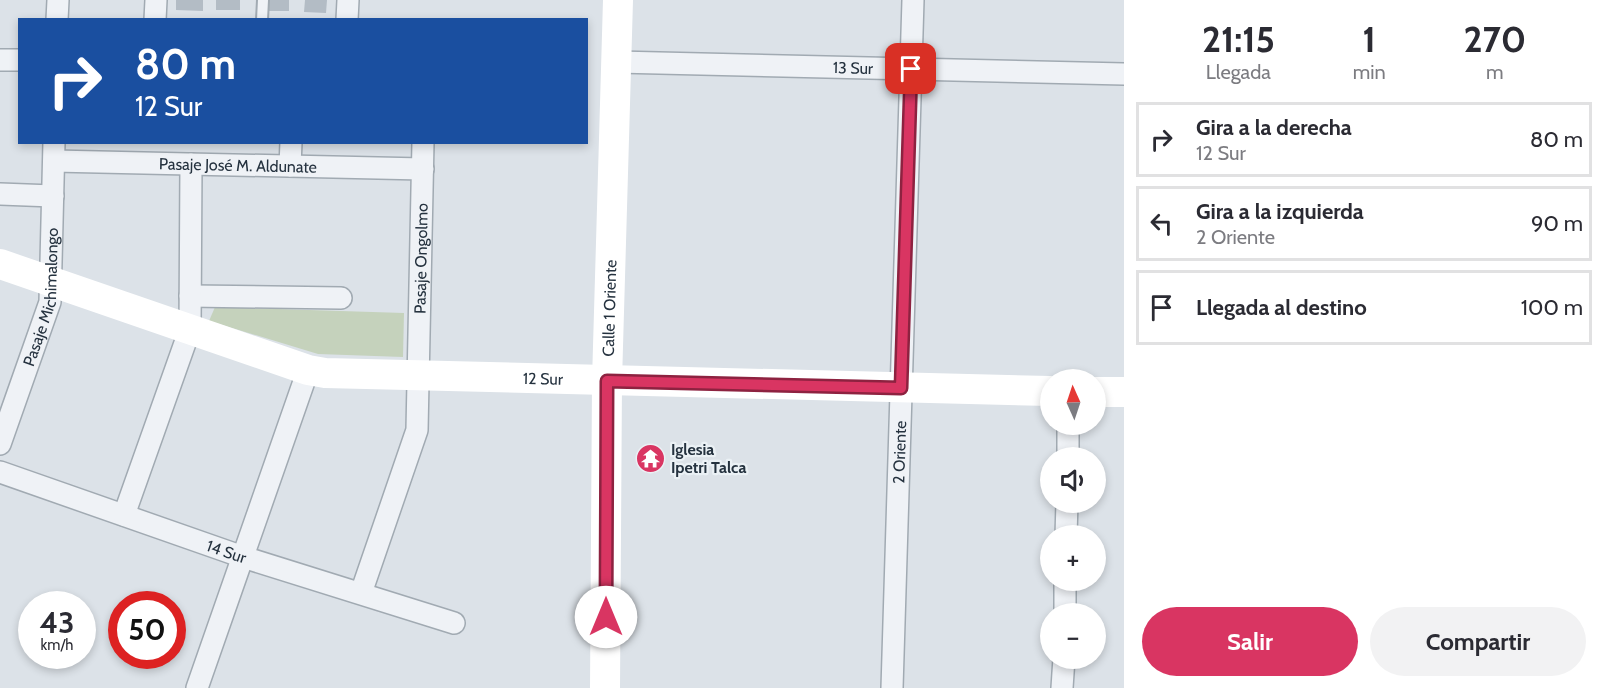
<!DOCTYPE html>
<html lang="es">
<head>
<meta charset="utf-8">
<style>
	body { margin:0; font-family:Cabin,sans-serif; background:#f2f2f3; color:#2b2b33; height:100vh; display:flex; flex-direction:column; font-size:22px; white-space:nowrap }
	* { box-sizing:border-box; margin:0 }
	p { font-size:20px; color:#7c7c81 }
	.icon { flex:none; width:33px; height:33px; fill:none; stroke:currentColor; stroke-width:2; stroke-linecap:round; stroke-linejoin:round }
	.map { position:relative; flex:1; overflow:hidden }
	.drawer { display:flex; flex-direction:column; background:#fff; width:480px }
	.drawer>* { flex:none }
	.top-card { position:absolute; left:18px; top:18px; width:570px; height:126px; border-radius:0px; box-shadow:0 3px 9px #0003; background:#1a4fa0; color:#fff; overflow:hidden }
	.needle { width:39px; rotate:357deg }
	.buttons { position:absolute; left:1040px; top:369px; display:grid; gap:12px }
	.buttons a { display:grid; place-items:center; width:66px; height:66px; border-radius:50%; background:#fff; box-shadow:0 3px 9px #0003; font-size:30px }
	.speed { position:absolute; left:18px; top:591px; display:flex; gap:12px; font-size:30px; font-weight:700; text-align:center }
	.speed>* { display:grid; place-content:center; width:78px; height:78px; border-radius:50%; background:#fff; box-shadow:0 3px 9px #0003; line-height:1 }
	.speed small { font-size:15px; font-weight:400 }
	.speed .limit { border:9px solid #d22; background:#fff; color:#111 }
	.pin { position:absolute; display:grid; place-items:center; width:51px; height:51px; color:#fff; margin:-26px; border-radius:12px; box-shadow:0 3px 9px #0006 }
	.me { position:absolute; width:66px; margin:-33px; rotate:0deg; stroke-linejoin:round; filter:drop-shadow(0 0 4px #0008) }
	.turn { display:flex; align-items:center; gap:21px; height:126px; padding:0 18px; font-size:27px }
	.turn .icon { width:78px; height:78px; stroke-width:2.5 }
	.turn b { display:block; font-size:42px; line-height:51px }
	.eta { display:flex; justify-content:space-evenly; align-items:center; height:102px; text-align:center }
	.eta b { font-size:36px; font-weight:800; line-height:42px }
	.cta { display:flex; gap:12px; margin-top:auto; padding:12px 18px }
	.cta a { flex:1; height:69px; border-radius:36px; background:#d93562; color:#fff; font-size:24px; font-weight:800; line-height:69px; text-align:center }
	.cta a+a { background:#f2f2f3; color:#2b2b33 }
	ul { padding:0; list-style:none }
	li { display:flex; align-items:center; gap:18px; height:75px; margin:0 12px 9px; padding:0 6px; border:3px solid #e1e1e2; border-radius:0px }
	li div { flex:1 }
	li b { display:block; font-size:22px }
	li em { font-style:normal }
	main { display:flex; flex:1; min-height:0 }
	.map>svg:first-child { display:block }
</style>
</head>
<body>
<main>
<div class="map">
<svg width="1124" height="688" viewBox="0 0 1124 688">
	<rect width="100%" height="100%" fill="#dce2e8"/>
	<path fill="#c5d2bc" d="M215,307L404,313L403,357L318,354L209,321Z"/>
	<path fill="#b3bcc5" d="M176,0H203V11L176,10Z
		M216,0H240V10H216Z
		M264,0H289V11H264Z
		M305,0H327L326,13L304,12Z"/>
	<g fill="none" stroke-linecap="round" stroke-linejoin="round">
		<defs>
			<path id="lane" d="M262,20L263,0"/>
			<g id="street">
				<path d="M57,20L58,0"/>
				<path d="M155,20L156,0"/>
				<path d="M347,20L348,0"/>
				<path d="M0,60H20"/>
				<path id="s1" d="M617,62L1124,74"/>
				<path id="s2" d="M54,161L423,169"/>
				<path d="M290,166L291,142"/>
				<path d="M0,194L53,196"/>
				<path d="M190,296L341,298"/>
				<path id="s3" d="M0,444L50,302L54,142"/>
				<path d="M1068,458V424"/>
				<path id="s4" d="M0,472L243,557L454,623"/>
				<path d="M124,515L190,329L191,164"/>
				<path d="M1066,536L1067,502"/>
				<path id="s5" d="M361,593L417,430L423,142"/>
				<path d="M1065,614V580"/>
				<path d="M197,688L308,370"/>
				<path id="s6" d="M892,688L913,0"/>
				<path d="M1062,688L1064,658"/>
			</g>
		</defs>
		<use href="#lane" stroke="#a1aab2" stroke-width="14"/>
		<use href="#street" stroke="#a1aab2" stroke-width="24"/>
		<use href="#lane" stroke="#eff2f6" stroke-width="10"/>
		<use href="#street" stroke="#eff2f6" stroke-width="21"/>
		<g stroke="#fff" stroke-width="30">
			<path id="s7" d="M0,264L308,370L325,373L1050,391"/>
			<path d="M1095,392H1124"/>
			<path id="s8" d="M605,688L607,381L618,0"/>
		</g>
	</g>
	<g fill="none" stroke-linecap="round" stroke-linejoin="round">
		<defs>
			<path id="route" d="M606,617L607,381L901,388L911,69"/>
		</defs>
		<use href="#route" stroke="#8d2240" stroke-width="15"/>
		<use href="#route" stroke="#d93562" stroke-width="10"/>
	</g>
	<defs>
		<symbol id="temple-disc" viewBox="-11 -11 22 22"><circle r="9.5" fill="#d93562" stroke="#ebf1f5"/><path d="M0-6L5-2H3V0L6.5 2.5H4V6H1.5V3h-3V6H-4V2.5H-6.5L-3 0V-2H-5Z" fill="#fff"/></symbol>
	</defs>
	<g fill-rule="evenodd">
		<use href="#temple-disc" x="634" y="442" width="33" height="33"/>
	</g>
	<g text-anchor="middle" stroke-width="4.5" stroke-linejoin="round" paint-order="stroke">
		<g font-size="16" fill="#25323f" stroke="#ebf1f5">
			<text dy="6" stroke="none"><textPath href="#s1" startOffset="236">13 Sur</textPath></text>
			<text dy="6" stroke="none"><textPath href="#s2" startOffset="184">Pasaje José M. Aldunate</textPath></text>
			<text dy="6" stroke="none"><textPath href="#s5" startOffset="344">Pasaje Ongolmo</textPath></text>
			<text dy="6" stroke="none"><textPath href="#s3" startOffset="154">Pasaje Michimalongo</textPath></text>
			<text dy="6" stroke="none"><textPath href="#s8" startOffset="380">Calle 1 Oriente</textPath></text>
			<text dy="6" stroke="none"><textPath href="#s7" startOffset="561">12 Sur</textPath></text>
			<text dy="6" stroke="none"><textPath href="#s6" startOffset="236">2 Oriente</textPath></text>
			<text dy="6" stroke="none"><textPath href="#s4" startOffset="240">14 Sur</textPath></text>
		</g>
		<g font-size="16" font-weight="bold" fill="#25323f" stroke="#ebf1f5" text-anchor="start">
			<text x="671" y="455">Iglesia<tspan x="671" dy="18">Ipetri Talca</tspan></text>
		</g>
	</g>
</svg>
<div class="buttons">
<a><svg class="needle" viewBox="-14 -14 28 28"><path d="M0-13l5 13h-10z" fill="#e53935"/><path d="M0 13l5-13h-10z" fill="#7c7c81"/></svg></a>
<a><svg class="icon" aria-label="sound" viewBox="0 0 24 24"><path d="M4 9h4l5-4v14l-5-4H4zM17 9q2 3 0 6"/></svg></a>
<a>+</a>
<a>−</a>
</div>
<div class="speed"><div>43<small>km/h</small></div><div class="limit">50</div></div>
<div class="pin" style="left:911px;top:69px;background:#d93025"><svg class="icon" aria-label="arrive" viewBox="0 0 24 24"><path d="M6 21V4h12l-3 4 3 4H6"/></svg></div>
<svg class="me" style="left:606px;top:617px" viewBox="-20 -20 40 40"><circle r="19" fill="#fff"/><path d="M0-13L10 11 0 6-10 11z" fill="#d93562"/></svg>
<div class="top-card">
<div class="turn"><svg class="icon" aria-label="right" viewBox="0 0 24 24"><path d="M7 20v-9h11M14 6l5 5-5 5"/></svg><div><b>80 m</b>12 Sur</div></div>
</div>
</div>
<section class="drawer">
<div class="eta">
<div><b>21:15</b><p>Llegada</p></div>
<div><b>1</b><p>min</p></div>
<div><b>270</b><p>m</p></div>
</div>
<ul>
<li><svg class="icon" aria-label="right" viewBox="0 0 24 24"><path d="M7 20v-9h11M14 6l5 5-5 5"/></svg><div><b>Gira a la derecha</b><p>12 Sur</p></div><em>80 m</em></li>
<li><svg class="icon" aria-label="left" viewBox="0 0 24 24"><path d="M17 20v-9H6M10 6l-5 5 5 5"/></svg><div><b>Gira a la izquierda</b><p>2 Oriente</p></div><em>90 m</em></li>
<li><svg class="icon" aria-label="arrive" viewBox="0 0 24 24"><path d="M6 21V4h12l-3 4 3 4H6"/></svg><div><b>Llegada al destino</b></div><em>100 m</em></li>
</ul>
<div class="cta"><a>Salir</a><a>Compartir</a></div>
</section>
</main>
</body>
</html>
